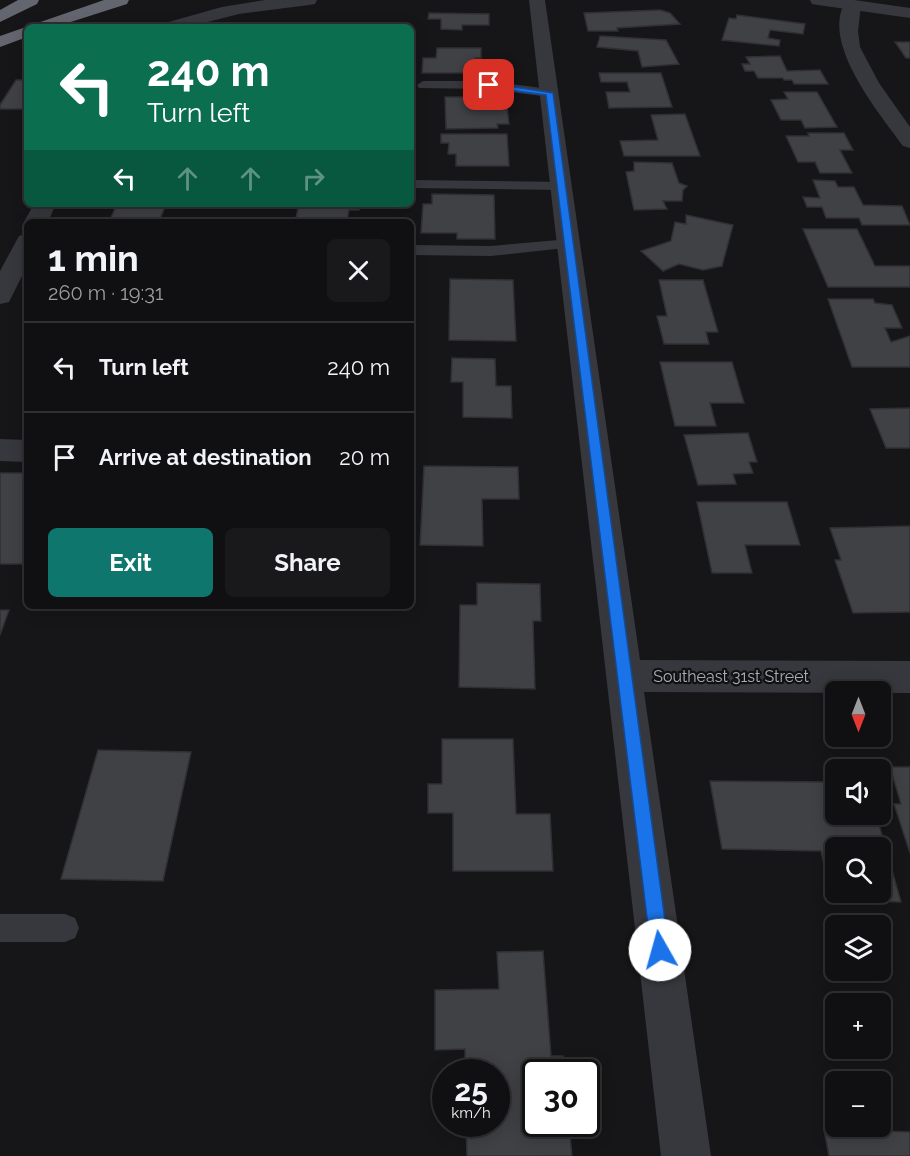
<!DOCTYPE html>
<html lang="en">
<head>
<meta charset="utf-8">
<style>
	body { margin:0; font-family:Raleway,sans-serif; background:#19191b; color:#f1f3f6; height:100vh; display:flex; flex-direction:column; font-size:22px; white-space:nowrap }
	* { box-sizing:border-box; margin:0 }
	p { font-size:20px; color:#9c9d9f }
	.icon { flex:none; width:33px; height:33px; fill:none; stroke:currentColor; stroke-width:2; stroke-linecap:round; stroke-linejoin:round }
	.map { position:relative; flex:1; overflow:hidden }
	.panel { position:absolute; left:24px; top:219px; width:390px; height:390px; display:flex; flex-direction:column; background:#101012; border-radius:9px; box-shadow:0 3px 15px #0003,0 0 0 2px #303032 }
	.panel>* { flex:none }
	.guide { position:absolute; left:24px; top:24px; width:390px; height:183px; border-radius:9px; box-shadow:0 3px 15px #0003,0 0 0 2px #303032; background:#0b6e4f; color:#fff; overflow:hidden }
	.needle { width:39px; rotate:180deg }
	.buttons { position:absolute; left:825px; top:681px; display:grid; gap:12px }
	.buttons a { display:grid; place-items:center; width:66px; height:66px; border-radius:9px; background:#101012; box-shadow:0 3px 15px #0003,0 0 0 2px #303032; font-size:30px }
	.speed { position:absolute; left:432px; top:1059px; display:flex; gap:12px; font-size:30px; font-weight:700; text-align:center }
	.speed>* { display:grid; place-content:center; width:78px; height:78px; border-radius:50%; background:#101012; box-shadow:0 3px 15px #0003,0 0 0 2px #303032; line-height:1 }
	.speed small { font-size:15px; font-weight:400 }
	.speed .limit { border:3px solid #111; border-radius:9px; background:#fff; color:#111 }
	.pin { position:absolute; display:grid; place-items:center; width:51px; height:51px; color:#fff; margin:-26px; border-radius:12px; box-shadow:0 3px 9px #0006 }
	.me { position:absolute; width:66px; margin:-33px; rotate:353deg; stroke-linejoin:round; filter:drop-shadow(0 0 4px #0008) }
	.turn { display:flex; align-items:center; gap:21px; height:126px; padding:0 24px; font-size:27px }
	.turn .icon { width:78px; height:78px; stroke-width:2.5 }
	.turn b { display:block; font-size:42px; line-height:51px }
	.lanes { display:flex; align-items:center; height:57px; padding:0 24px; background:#0003; justify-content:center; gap:30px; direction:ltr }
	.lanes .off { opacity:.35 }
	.round { display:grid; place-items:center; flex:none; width:63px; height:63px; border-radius:9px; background:#19191b }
	.headline { display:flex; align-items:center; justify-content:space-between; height:102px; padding:0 24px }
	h1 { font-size:36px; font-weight:700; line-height:45px }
	.action { display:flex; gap:12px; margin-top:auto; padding:12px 24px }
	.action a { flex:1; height:69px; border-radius:9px; background:#0f766e; color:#fff; font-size:24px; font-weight:700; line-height:69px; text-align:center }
	.action a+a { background:#19191b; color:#f1f3f6 }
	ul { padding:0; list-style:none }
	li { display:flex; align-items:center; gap:18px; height:90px; padding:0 24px; border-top:2px solid #303032 }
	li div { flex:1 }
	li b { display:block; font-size:22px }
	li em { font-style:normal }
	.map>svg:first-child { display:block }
</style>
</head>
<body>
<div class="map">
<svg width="910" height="1156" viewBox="0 0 910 1156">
	<rect width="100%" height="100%" fill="#161618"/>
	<path fill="#404145" stroke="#303034" stroke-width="1.5" d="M660,10L670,13L680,24L617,28L618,31H588L584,13Z
		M429,13L489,14V25H462V30L441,29V19H428Z
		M737,15L805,24L803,34L770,30L768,38L780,40L779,46L722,40L729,18L736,19Z
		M600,36L666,40L679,64L642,67L638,51L597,47Z
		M895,42H910V58H906Z
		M437,48H481V58H475V73H422L423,58H436Z
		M780,56L787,71L820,70L828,84H794L792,80H784L783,78H758L754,71H745L742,64H750L746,57Z
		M599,73H661L672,107L609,108L606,92H630L627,82H601Z
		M16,80H27V109H0V105Z
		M784,92H817L837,127L805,128L801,120H781L771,100L788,99Z
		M445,97H506L509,124H497L498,128L446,129Z
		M685,114L700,156H624L620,141L658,140L651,115Z
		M808,133H844L853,150H840L852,173H820L815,162H798L786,136H809Z
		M441,134H507L509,166H456V154H448L449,143H441Z
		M634,162L672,163L679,183L687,186L683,190L682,201H663L667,209L634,210L626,172L634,171Z
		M813,180L835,181L838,187H854L863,205L902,206L910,225H862L859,218H826L822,207H807L803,197L820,198Z
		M432,194L494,195L495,239H457V233H421L423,204H432Z
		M117,204H166L159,222H109Z
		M299,204H360L359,210H349L347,222H295Z
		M686,215L733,225L722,266L703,270L679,264L663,271L641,251L671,241L675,222L686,224Z
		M803,229H857L875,266H910V287H828Z
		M450,279L513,280L516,341L449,340Z
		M659,280H703L718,332H706L709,344H664L657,316H667Z
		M828,299H873L875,303L892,305L902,328H885L891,342L910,336V367H852Z
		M452,358L495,359L496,386H511L512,418L463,417V382H451Z
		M660,362H732L744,403H710L716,426H675Z
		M910,408V448H886L870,409Z
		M748,433L757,462H749L753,473L733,474L736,484L698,485L684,435Z
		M424,466L518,467L519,499H482L483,546L420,545Z
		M0,473H27V564H0Z
		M697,502H787L800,545H745L752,573H712Z
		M910,526V612L853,613L835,560H841L830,528Z
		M477,583L540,584L541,621H533L535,689L459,687L460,605H477Z
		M0,610H9L0,635Z
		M442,739H513L516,814H550L553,871H453V813H428V784H442Z
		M98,750L191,752L163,881L61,879Z
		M890,767H910V853L894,804H901Z
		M710,781L836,782V814H876L901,902L864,901L862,892H880V848H836V869H825L821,851L722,849Z
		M543,951L551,1056H563L565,1072H536V1124H569L572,1156H467L466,1124H496V1072H465V1049L435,1050V990L499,989L497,952Z
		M824,1129L910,1132V1156H829Z"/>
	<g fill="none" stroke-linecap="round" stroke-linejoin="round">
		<path fill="#37383d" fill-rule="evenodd" d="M423,81H489L549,89L555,93L549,97L489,89L419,88L417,85Z
			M411,180L561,182L568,186L561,190L411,188Z
			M569,239L574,241L577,244L574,247L491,256L411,255V245L491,246Z
			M0,914H65L75,918L79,928L75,938L65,942H0Z"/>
		<path fill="#37383d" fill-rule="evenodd" d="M529,0H545L640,660L910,661V693L644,692L711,1156H661Z
			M853,0L861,5L858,31L860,47L879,83L910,127V148L903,146C880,114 819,42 846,1Z
			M0,439L27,440V462L0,461Z"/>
		<path fill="#37383d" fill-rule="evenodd" d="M265,0H317L315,4L309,5L239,14L188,27H162L165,23L222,7Z
			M810,0H854L910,8V18L818,5L812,4Z
			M34,204H56L48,222H27V226L24,222Z
			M27,234V266L9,302L0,304V271L19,236Z"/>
		<path fill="#63666e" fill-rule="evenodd" d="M18,0H39L37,4L0,22V10Z
			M104,0H129L127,4L55,27H27V37L0,47V36Z"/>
	</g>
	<path fill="#1a73e8" stroke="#114b97" stroke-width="1.5" d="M489,83L553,93L669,950L666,957L660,959L654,957L651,950L546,95L486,87V84Z"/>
	<g text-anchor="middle" stroke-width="4.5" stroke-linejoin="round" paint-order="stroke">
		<g font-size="16" fill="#a8adb8" stroke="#111113">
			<text x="731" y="682">Southeast 31st Street</text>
		</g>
	</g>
</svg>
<div class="buttons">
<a><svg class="needle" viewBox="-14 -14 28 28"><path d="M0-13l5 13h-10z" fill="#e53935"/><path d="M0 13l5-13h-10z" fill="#9c9d9f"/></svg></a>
<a><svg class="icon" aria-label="sound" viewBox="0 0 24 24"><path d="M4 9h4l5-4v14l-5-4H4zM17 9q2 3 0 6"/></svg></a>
<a><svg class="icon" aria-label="search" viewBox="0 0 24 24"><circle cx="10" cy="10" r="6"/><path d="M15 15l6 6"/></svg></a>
<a><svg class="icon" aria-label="layers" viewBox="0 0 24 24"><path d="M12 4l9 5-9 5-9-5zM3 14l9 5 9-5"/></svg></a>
<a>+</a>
<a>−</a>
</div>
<div class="speed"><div>25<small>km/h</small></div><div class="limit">30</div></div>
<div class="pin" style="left:489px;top:85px;background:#d93025"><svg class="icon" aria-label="arrive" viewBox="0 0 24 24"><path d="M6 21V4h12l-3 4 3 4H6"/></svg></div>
<svg class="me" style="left:660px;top:950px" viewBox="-20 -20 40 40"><circle r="19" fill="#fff"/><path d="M0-13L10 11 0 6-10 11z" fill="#1a73e8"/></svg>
<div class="guide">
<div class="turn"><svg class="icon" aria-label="left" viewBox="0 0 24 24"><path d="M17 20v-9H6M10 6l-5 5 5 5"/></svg><div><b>240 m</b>Turn left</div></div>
<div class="lanes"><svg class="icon" aria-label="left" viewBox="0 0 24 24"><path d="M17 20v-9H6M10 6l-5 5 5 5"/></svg><svg class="icon off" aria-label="ahead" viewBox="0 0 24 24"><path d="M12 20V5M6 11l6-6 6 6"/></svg><svg class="icon off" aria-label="ahead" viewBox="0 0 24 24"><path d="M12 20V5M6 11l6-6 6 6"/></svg><svg class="icon off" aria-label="right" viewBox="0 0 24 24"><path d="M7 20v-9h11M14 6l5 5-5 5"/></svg></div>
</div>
<section class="panel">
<div class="headline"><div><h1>1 min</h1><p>260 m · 19:31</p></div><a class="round"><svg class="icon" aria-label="close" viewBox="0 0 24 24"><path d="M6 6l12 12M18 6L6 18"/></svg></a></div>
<ul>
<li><svg class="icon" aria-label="left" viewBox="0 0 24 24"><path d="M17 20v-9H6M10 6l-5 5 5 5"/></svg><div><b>Turn left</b></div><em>240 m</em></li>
<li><svg class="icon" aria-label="arrive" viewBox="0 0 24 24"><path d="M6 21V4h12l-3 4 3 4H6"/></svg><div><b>Arrive at destination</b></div><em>20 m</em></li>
</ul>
<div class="action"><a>Exit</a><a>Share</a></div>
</section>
</div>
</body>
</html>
